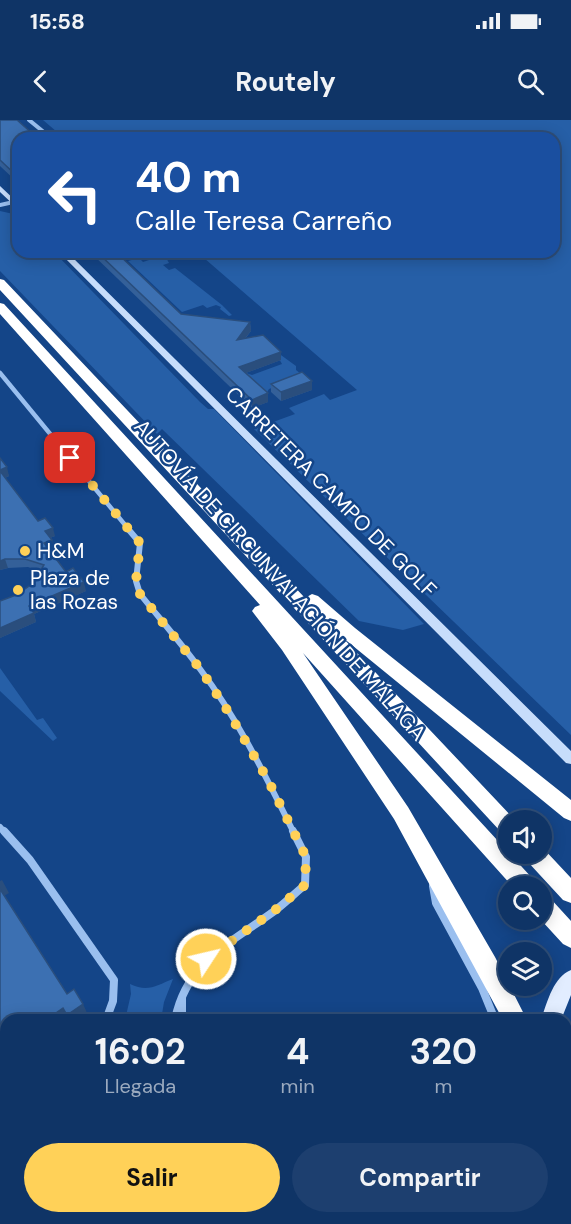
<!DOCTYPE html>
<html lang="es">
<head>
<meta charset="utf-8">
<style>
	body { margin:0; font-family:"DM Sans",sans-serif; background:#1d3f6f; color:#f1f3f6; height:100vh; display:flex; flex-direction:column; font-size:22px; white-space:nowrap }
	* { box-sizing:border-box; margin:0 }
	p { font-size:20px; color:#9baabf }
	.icon { flex:none; width:33px; height:33px; fill:none; stroke:currentColor; stroke-width:2; stroke-linecap:round; stroke-linejoin:round }
	.map { position:relative; flex:1; overflow:hidden }
	.panel { position:absolute; left:0px; top:894px; width:572px; height:210px; display:flex; flex-direction:column; background:#0f3466; border-radius:18px 18px 0 0; box-shadow:0 3px 15px #0003,0 0 0 2px #2f4f7a }
	.panel>* { flex:none }
	.guide { position:absolute; left:12px; top:12px; width:548px; height:126px; border-radius:18px; box-shadow:0 3px 15px #0003,0 0 0 2px #2f4f7a; background:#1a4fa0; color:#fff; overflow:hidden }
	.buttons { position:absolute; left:498px; top:690px; display:grid; gap:12px }
	.buttons a { display:grid; place-items:center; width:54px; height:54px; border-radius:50%; background:#0f3466; box-shadow:0 3px 15px #0003,0 0 0 2px #2f4f7a; font-size:30px }
	.pin { position:absolute; display:grid; place-items:center; width:51px; height:51px; color:#fff; margin:-26px; border-radius:12px; box-shadow:0 3px 9px #0006 }
	.me { position:absolute; width:66px; margin:-33px; rotate:55deg; stroke-linejoin:round; filter:drop-shadow(0 0 4px #0008) }
	.turn { display:flex; align-items:center; gap:21px; height:126px; padding:0 24px; font-size:27px }
	.turn .icon { width:78px; height:78px; stroke-width:2.5 }
	.turn b { display:block; font-size:42px; line-height:51px }
	.eta { display:flex; justify-content:space-evenly; align-items:center; height:102px; text-align:center }
	.eta b { font-size:36px; font-weight:700; line-height:42px }
	.primary-button { display:flex; gap:12px; margin-top:auto; padding:12px 24px }
	.primary-button a { flex:1; height:69px; border-radius:36px; background:#ffd158; color:#111; font-size:24px; font-weight:700; line-height:69px; text-align:center }
	.primary-button a+a { background:#1d3f6f; color:#f1f3f6 }
	.status { display:flex; justify-content:space-between; align-items:center; height:42px; padding:0 30px; background:#0f3466; direction:ltr }
	.status svg { height:16px; fill:currentColor }
	header { display:flex; justify-content:space-between; align-items:center; height:78px; padding:0 24px; background:#0f3466; font-size:27px; font-weight:700 }
	.map>svg:first-child { display:block }
</style>
</head>
<body>
<div class="status"><b>15:58</b><svg viewBox="0 0 49 12"><path d="M0 12V9h3v3zM5 12V6h3v6zM10 12V3h3v9zM15 12V0h3v12zM26 1h20v11H26zM47 4h2v5h-2z"/></svg></div>
<header><svg class="icon" aria-label="back" viewBox="0 0 24 24"><path d="M15 5l-7 7 7 7"/></svg>Routely<svg class="icon" aria-label="search" viewBox="0 0 24 24"><circle cx="10" cy="10" r="6"/><path d="M15 15l6 6"/></svg></header>
<div class="map">
<svg width="571" height="1104" viewBox="0 0 571 1104">
	<rect width="100%" height="100%" fill="#144588"/>
	<path fill="#265fa7" d="M43,0H571V615L254,309L295,294L289,288L324,274L330,280L357,270L197,132H554V18H64Z
		M0,91L18,95V132H54L200,282L208,289H214L424,504L403,510L359,501L162,309L157,314L0,151Z
		M163,132L169,143L163,145L169,150L175,148L222,185L232,195L229,196L220,189L221,187L216,185L207,188L203,185L182,192L128,141L139,138L143,142L161,136L157,133Z
		M274,230L296,246V250L306,258L301,257L269,269L266,274L246,253L252,255L282,244Z
		M0,548L37,600L43,598L57,618L53,621L0,571Z
		M173,859L164,882L161,900H125L131,874L130,864C148,873 157,865 173,859Z"/>
	<g fill="none" stroke-linecap="round" stroke-linejoin="round">
		<path stroke="#9abfef" stroke-width="4" d="M29,0L51,18
			M0,85L18,81"/>
		<path stroke="#9abfef" stroke-width="4.5" d="M0,253L130,411"/>
		<path stroke="#9abfef" stroke-width="6" d="M129,410L140,423L136,461L140,474C160,499 181,523 200,549C238,599 266,657 294,713
			M0,707L5,713"/>
		<path stroke="#9abfef" stroke-width="8" d="M4,711L30,740L114,860L113,881L106,900
			M433,766L436,783L482,868L495,900
			M182,878V900
			M175,900C186,843 229,824 273,792C284,784 294,774 305,765L306,737L293,711
			M0,991L6,986
			M263,1098L267,1104
			M285,1098L288,1104
			M382,1104L390,1098"/>
		<path fill="#c7ddfb" fill-rule="evenodd" d="M0,66L18,83V89L0,72Z
			M59,132H67L571,631V644L566,643Z"/>
		<path fill="#e2edff" fill-rule="evenodd" d="M571,850V875L561,900H541C547,883 553,857 571,850Z
			M566,995L571,997V1026L566,1023Z
			M566,1081H571V1103L561,1101L560,1104H527L529,1098H566Z
			M429,1098H457L455,1104H427Z"/>
		<path fill="#fff" fill-rule="evenodd" d="M0,159L4,160L305,478L312,474L318,476L355,508L571,680V701L564,698L342,517L515,700H508V715L501,712L0,170Z
			M0,183L4,184L533,759L535,766H512L303,533L408,687L495,837L527,900H503L394,699L282,530L255,495L252,491L255,487L260,485L0,194Z
			M542,727L571,758V783L563,780L527,741L524,734H542Z
			M542,775L550,778L571,801V828L563,824L541,800Z"/>
	</g>
	<path fill="#346099" d="M0,0L33,14L18,18V63L0,46Z
		M90,132H122L119,136L181,194L250,202L251,211L245,219L281,240L246,253L268,273V282L252,288Z
		M271,264L312,270L281,281L271,272Z
		M0,338L9,356L5,358L38,401L55,416L50,418L54,428L50,430L66,452L86,471L34,494L36,502L0,518V481L16,475L32,464L40,451L28,447L8,448L0,450Z"/>
	<path fill="#2a4e7d" d="M250,202L251,211L237,228V220Z
		M281,232V240L240,255L239,247Z
		M312,261V270L281,281V272Z
		M268,273V282L252,288V280Z
		M7,347L9,356L2,359L0,350Z
		M53,408L55,416L47,419L45,411Z
		M52,420L54,428L47,432L44,423Z
		M5,439L8,448L0,450V441Z
		M84,462L86,471L34,494L36,502L0,518V508L29,486Z
		M2,760L9,773L4,776L0,769V761Z
		M83,884L88,895L81,900H70L67,895Z
		M63,888L69,899L68,900H46Z
		M6,928V944L0,948V932Z"/>
	<path fill="#3c70b2" stroke="#2a4e7d" stroke-width="1.5" d="M0,0H17L33,14L40,15L44,18H18V57L0,40Z
		M97,132H116L181,194L250,202L237,220L263,215L281,232L239,247L268,273L252,280Z
		M302,252L312,261L281,272L271,264Z
		M0,338L7,347L0,350Z
		M0,351L38,401L45,398L53,408L45,411L52,420L44,423L66,452L73,448L84,462L29,486L34,493L0,508V481L16,475L32,464L44,445L25,439H5L0,441Z
		M0,769L67,874L74,869L83,884L67,895L63,888L46,900H6V928L0,932Z
		M94,1098H162L165,1104H97Z"/>
	<g fill="none" stroke-linecap="round" stroke-linejoin="round">
		<path stroke="#ffd158" stroke-width="10" stroke-dasharray="0 18" d="M70,338L140,423L136,461L140,474L201,550L229,593L268,660L306,737L305,765L274,791L206,839"/>
	</g>
	<g fill="#ffd158" stroke="#144588" stroke-width="2">
		<circle cx="25" cy="431" r="6"/>
		<circle cx="18" cy="470" r="6"/>
	</g>
	<g text-anchor="middle" stroke-width="5" stroke-linejoin="round" paint-order="stroke">
		<g font-size="21" fill="#fff" stroke="#144588">
			<text transform="translate(331 372) rotate(45)" y="7">CARRETERA CAMPO DE GOLF</text>
			<text transform="translate(280 460) rotate(48)" y="7">AUTOVÍA DE CIRCUNVALACIÓN DE MÁLAGA</text>
		</g>
		<g font-size="21" fill="#fff" stroke="#144588" text-anchor="start">
			<text x="37" y="438">H&amp;M</text>
			<text x="30" y="465">Plaza de<tspan x="30" dy="24">las Rozas</tspan></text>
		</g>
	</g>
</svg>
<div class="buttons">
<a><svg class="icon" aria-label="sound" viewBox="0 0 24 24"><path d="M4 9h4l5-4v14l-5-4H4zM17 9q2 3 0 6"/></svg></a>
<a><svg class="icon" aria-label="search" viewBox="0 0 24 24"><circle cx="10" cy="10" r="6"/><path d="M15 15l6 6"/></svg></a>
<a><svg class="icon" aria-label="layers" viewBox="0 0 24 24"><path d="M12 4l9 5-9 5-9-5zM3 14l9 5 9-5"/></svg></a>
</div>
<div class="pin" style="left:70px;top:338px;background:#d93025"><svg class="icon" aria-label="arrive" viewBox="0 0 24 24"><path d="M6 21V4h12l-3 4 3 4H6"/></svg></div>
<svg class="me" style="left:206px;top:839px" viewBox="-20 -20 40 40"><circle r="17" fill="#ffd158" stroke="#fff" stroke-width="3"/><path d="M0-11L8 9 0 5-8 9z" fill="#fff"/></svg>
<div class="guide">
<div class="turn"><svg class="icon" aria-label="left" viewBox="0 0 24 24"><path d="M17 20v-9H6M10 6l-5 5 5 5"/></svg><div><b>40 m</b>Calle Teresa Carreño</div></div>
</div>
<section class="panel">
<div class="eta">
<div><b>16:02</b><p>Llegada</p></div>
<div><b>4</b><p>min</p></div>
<div><b>320</b><p>m</p></div>
</div>
<div class="primary-button"><a>Salir</a><a>Compartir</a></div>
</section>
</div>
</body>
</html>
